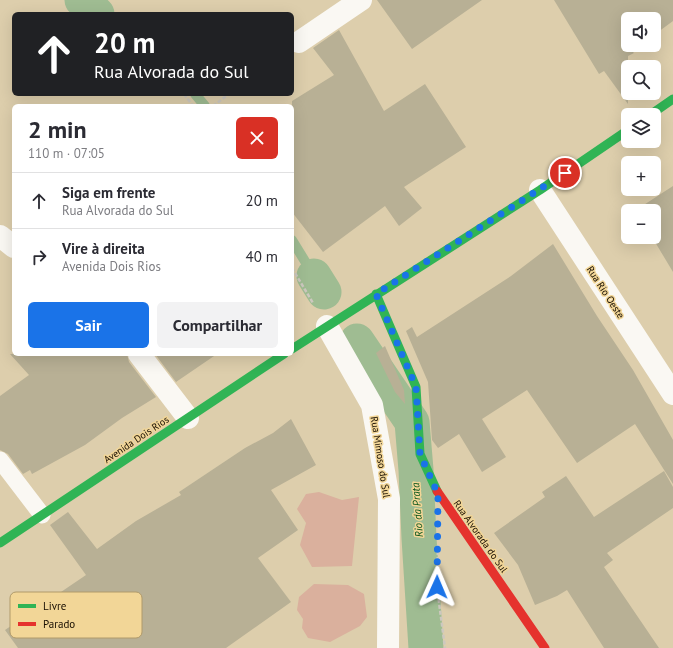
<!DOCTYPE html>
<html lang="pt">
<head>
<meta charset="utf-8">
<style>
	body { margin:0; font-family:"PT Sans",sans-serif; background:#f2f2f3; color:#2b2b33; height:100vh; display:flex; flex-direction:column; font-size:15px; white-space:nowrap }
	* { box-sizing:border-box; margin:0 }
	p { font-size:13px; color:#7c7c81 }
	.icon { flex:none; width:22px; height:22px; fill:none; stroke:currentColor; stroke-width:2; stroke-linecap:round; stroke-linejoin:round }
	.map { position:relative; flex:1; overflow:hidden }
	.side { position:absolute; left:12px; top:104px; width:282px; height:252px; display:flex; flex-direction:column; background:#fff; border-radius:6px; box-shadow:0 4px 16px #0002 }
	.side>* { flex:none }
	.banner { position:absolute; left:12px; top:12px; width:282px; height:84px; border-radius:6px; box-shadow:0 4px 16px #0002; background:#202124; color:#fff; overflow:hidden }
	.buttons { position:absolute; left:621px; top:12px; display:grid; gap:8px }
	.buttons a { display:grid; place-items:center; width:40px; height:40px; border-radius:6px; background:#fff; box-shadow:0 4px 16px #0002; font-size:20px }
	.pin { position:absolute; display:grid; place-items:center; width:34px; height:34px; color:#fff; margin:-17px; border:2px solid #fff; border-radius:50%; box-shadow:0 1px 4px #0007 }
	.me { position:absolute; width:44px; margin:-22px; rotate:1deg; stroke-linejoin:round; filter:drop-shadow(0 0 3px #0008) }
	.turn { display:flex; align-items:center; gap:14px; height:84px; padding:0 16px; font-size:18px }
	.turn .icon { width:52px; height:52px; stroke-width:2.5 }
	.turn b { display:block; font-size:28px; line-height:34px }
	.round { display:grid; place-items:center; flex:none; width:42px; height:42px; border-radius:6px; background:#f2f2f3 }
	.overview { display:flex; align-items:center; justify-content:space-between; height:68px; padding:0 16px }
	h1 { font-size:24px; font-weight:600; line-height:30px }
	.action { display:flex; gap:8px; margin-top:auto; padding:8px 16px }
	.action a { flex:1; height:46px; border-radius:6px; background:#1a73e8; color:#fff; font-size:16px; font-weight:600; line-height:46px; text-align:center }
	.action a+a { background:#f2f2f3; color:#2b2b33 }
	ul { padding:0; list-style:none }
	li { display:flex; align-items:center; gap:12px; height:56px; padding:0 16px; border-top:1px solid #e1e1e2 }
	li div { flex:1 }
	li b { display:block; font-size:15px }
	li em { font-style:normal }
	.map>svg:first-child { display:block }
</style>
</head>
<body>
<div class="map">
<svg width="673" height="648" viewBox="0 0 673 648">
	<rect width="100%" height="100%" fill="#ddceac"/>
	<path fill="#dab09d" d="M319,492L342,500L359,497L352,566L312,567L300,545L306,523L297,509L306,494Z
		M314,584L348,585L364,594L367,617L360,626L330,642L308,638L302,628L303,619L297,610L299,597Z"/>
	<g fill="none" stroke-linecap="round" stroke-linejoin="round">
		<path stroke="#9fbc92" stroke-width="10" d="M195,94L205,106
			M292,240L314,276"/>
		<path stroke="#9fbc92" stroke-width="35" d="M82,0L97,14
			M314,276L324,292
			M357,341L412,422L416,470L419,538L426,648"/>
	</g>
	<path fill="#b8b095" d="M377,0H482L412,49Z
		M554,0H673V21L654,35V19H628V45H641L632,51L634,53L628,56V104L604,71L599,74Z
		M339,30L384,111L425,84L466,147L404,187L422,208L399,226L385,206L323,252L292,212V101L334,75L313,48Z
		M673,186V272L652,237H654V211L636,210Z
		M553,244L597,316L633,370L673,440V484L635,424L577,463L527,390L482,419L506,457L482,472L459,434L438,448L432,440L428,382L406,331L412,327L417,337L511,276Z
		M385,346L404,390L405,404L395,392L376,353Z
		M10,354H127L129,362L156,397L122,418L85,445L32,474L30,470L23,474L8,454L0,450V396L29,375Z
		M155,354H217L176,382Z
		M291,419L316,465L271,490L298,530L258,558L291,602L226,648H18L5,630L86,575L50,525L68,512L97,549L136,521L181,495L179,492L245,448L273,433Z
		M664,471L673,487V508L607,553L613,560L604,567L659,648H604L567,590L557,596L535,605L518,565L494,533L545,497L542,492L566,476L594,517Z"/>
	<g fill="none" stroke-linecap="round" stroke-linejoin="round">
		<path stroke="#cdc8bf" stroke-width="2.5" stroke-dasharray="4 2" stroke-linecap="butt" d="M184,94L193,106
			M213,106L229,94
			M292,268L313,303
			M438,545L437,587L445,648"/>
		<path stroke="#faf8f3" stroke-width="17" d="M0,460L42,515"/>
		<path stroke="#faf8f3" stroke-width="22" d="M299,42L361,0
			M540,190L673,394
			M0,236L14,247
			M327,326L372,405L389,499L388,648
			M139,354L188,418"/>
		<path stroke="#30b455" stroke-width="9" d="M650,115L673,99
			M376,294L416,387L420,454L437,491
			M292,349L540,190L628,130
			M0,543L284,354"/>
		<path stroke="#e5322d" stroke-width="9" d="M437,491L545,648"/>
	</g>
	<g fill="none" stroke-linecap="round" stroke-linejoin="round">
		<path stroke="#1a73e8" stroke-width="7" stroke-dasharray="0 12.6" d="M437,587L438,494L420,454L416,387L376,294L565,173"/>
	</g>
	<g text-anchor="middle" stroke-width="3" stroke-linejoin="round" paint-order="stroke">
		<g font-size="10" fill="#170d00" stroke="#f2d697">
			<text transform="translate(606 292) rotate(57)" y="4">Rua Rio Oeste</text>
			<text transform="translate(136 439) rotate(-34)" y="4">Avenida Dois Rios</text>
			<text transform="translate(381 457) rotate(81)" y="4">Rua Mimoso do Sul</text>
			<text transform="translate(481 536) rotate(55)" y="4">Rua Alvorada do Sul</text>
		</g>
		<g font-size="11" font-style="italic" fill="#045319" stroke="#f2d697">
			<text transform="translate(417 510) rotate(-94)" y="4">Rio da Prata</text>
		</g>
	</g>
	<rect x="10" y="592" width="132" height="46" rx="6" fill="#f2d697" stroke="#b09a6a" stroke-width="1"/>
	<rect x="18" y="604" width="18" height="4" fill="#30b455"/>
	<rect x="18" y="622" width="18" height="4" fill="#e5322d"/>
	<g font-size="11" fill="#170d00">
		<text x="43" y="610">Livre</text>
		<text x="43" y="628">Parado</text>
	</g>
</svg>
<div class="buttons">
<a><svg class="icon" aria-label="sound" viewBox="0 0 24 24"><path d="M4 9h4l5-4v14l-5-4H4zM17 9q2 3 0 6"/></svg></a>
<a><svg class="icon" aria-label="search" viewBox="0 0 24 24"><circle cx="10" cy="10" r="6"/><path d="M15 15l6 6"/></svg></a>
<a><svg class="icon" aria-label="layers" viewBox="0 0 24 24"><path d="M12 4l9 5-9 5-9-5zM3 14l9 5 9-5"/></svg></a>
<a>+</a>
<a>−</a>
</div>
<div class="pin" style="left:565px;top:173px;background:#d93025"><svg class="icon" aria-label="arrive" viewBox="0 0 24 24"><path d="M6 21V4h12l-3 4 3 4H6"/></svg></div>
<svg class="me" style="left:437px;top:587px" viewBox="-20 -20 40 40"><path d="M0-17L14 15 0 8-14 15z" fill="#1a73e8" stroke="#fff" stroke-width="4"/></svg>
<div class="banner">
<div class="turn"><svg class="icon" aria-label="ahead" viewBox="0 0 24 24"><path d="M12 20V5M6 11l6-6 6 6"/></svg><div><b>20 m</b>Rua Alvorada do Sul</div></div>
</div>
<section class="side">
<div class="overview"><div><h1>2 min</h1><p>110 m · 07:05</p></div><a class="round" style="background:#d93025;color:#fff"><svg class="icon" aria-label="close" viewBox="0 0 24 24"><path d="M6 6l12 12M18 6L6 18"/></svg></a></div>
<ul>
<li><svg class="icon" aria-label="ahead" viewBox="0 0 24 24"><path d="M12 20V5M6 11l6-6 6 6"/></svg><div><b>Siga em frente</b><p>Rua Alvorada do Sul</p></div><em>20 m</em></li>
<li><svg class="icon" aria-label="right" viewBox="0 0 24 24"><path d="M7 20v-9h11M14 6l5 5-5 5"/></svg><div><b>Vire à direita</b><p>Avenida Dois Rios</p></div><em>40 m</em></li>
</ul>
<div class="action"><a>Sair</a><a>Compartilhar</a></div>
</section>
</div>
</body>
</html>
